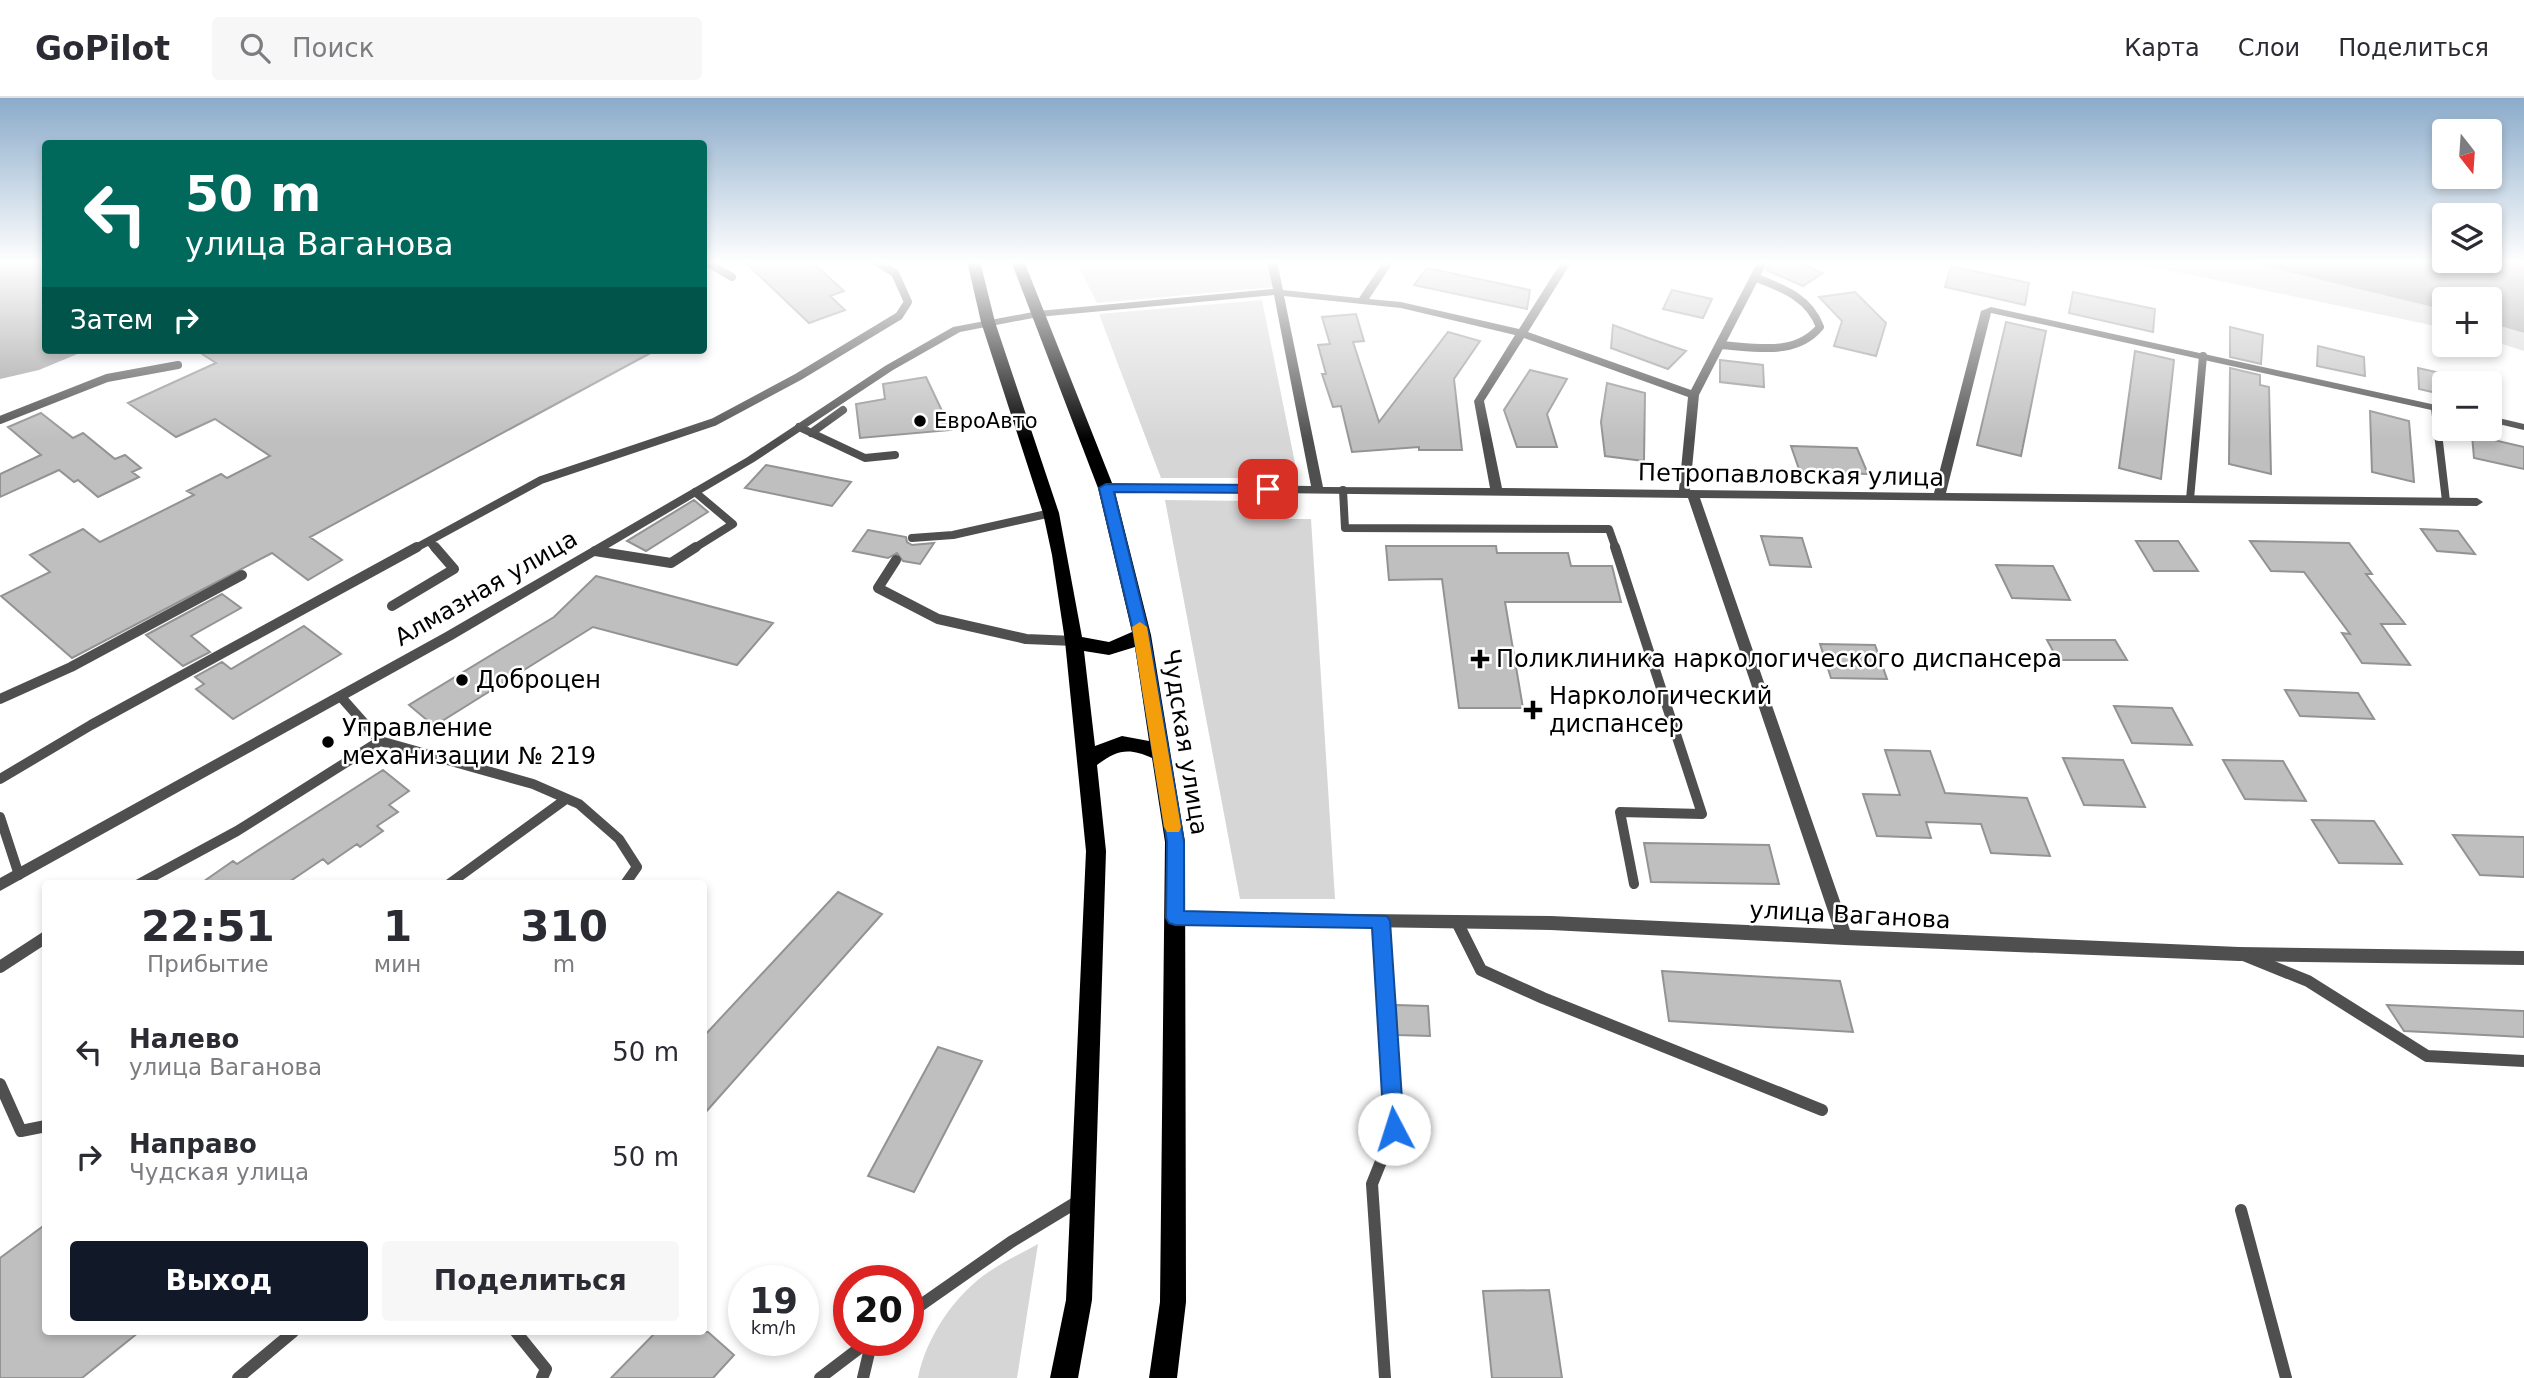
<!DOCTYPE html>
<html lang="ru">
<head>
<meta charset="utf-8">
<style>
	body { margin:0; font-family:"DejaVu Sans",sans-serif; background:#f7f7f7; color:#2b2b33; height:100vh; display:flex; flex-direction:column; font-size:26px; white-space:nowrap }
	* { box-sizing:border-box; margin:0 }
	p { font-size:23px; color:#7c7c81 }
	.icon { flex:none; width:38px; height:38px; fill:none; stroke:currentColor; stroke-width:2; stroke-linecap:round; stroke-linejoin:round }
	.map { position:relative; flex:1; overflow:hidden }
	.sheet { position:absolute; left:42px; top:782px; width:665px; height:455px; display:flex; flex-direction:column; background:#fff; border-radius:7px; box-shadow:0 4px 10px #0003 }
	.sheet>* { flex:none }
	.banner { position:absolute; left:42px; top:42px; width:665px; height:214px; border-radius:7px; box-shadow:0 4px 10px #0003; background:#00695c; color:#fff; overflow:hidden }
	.needle { width:46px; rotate:163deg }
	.controls { position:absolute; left:2432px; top:21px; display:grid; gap:14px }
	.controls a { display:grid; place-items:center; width:70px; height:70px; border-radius:7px; background:#fff; box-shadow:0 4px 10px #0003; font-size:35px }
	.speed { position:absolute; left:728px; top:1167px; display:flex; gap:14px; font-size:35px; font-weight:700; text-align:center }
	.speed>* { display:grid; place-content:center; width:91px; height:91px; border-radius:50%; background:#fff; box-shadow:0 4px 10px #0003; line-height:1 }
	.speed small { font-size:18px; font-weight:400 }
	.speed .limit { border:10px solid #d22; background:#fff; color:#111 }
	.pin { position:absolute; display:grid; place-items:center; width:60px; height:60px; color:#fff; margin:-30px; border-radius:14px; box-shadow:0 4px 10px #0006 }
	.me { position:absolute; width:77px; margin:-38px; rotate:355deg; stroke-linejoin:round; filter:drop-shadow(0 0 5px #0008) }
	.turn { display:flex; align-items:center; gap:24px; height:147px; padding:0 28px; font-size:32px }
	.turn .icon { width:91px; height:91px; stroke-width:2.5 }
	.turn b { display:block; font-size:49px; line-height:60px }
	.then { display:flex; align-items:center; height:66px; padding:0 28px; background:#0003; gap:14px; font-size:26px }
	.eta { display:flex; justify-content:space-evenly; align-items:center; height:119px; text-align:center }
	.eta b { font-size:42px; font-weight:600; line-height:49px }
	.button { display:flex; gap:14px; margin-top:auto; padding:14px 28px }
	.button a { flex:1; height:80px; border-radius:7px; background:#111827; color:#fff; font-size:28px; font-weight:600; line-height:80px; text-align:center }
	.button a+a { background:#f7f7f7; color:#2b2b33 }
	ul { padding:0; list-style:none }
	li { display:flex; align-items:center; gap:21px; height:105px; padding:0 28px }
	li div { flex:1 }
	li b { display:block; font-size:26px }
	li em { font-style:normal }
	header { display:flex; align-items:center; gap:42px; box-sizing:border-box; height:98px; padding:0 35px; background:#fff; border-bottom:2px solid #e1e1e2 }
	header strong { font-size:33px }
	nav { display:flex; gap:38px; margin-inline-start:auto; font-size:24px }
	.search { width:490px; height:63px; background:#f7f7f7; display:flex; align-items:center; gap:18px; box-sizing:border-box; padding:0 24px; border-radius:7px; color:#7c7c81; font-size:26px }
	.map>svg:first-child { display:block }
</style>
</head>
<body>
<header>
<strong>GoPilot</strong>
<div class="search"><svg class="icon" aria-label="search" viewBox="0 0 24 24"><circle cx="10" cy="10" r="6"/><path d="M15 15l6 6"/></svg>Поиск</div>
<nav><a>Карта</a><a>Слои</a><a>Поделиться</a></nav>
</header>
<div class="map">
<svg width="2524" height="1280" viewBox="0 0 2524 1280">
	<rect width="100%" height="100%" fill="#fff"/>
	<path fill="#d6d6d6" d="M1076,163H1268L1274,189L1097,205Z
		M2124,163H2242L2445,212V230Z
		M1262,202L1298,380H1161L1099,216Z
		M2490,225L2524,235V253L2490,242Z
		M1165,402L1252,403L1262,421H1311L1335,801H1240Z
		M1038,1146L1017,1280H918C926,1239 955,1196 990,1173C1005,1163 1022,1155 1038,1146Z"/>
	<path fill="#9d9d9d" d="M0,163H45L46,252H87L39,272L0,281Z
		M2242,163H2524V235L2490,225V201H2445V212Z"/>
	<path fill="#bfbfbf" stroke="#939393" stroke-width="2" d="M744,163H811L844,193L830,198L845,212L809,225Z
		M1771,163H1795L1823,175L1803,188L1766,172Z
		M1951,168L2029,185L2025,207L1945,189Z
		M1427,170L1530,192L1527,211L1414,187Z
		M1672,192L1712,201L1703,220L1663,211Z
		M1855,194L1886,225L1876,258L1834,248L1842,223L1819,199Z
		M2073,194L2155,211L2153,234L2069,215Z
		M1356,216L1364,243L1353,244L1379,324L1448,234L1480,243L1454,281L1462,352H1419V349L1352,354L1341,308L1333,309L1322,276H1326L1318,247L1330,246L1322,219Z
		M2006,224L2046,233L2021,358L1977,347Z
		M1613,227L1648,240L1686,253L1668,271L1611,250Z
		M2230,229L2263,237L2261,266L2230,259Z
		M2318,248L2364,259L2365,278L2317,268Z
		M196,252H656L310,439L342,462L308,482L272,455L72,560L1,498L50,474L30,457L83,431L100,444L194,397L187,393L221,376L227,380L270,358L215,321L176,339L128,305L216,265Z
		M2135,253L2174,262L2161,381L2119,370Z
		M1720,262L1763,267L1764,289L1720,284Z
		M2230,270L2260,277V287L2269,289L2271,376L2229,366Z
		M2418,270L2445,276V297L2419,291Z
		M1530,272L1567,281L1547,316L1557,349H1517L1504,312Z
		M926,279L951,332L860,340L856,306L885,301L883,286Z
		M1607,285L1645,295L1644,363L1605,358L1601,324Z
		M2370,313L2409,323L2414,384L2372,374Z
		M41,315L73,340L83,335L115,361L125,357L141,370L132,374L139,379L98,399L78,382L74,384L59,372L0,399V376L41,357L8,329Z
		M2472,337L2524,349V371L2474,360Z
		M1791,348L1857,350L1868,376L1800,374Z
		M766,367L851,384L832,408L745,390Z
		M694,402L708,414L646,453L627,443Z
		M2421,431L2458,433L2475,456L2437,453Z
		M868,432L906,439L907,444L912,447L934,445L920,466L903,463L897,455L888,460L853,453Z
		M1761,438L1802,440L1811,469L1770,467Z
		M2136,443H2178L2198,473H2154Z
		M2250,443L2349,445L2372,476H2366L2405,526H2381L2410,567L2362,565L2342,535L2350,536L2304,474L2271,473Z
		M1386,448H1496L1497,455H1568L1571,468H1612L1621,504H1505L1523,610H1459L1442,481L1389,482Z
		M1996,467L2053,468L2070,502L2012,500Z
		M596,478L773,525L737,567L593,529L434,628L409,607L554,519Z
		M222,496L241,510L191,538L210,554L183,568L146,537Z
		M304,528L341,556L233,621L196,591L204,586L195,579L222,564L231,571Z
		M2047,542H2115L2127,562H2058Z
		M1820,546L1875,547L1887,581L1831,580Z
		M2285,592L2358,595L2374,621L2300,618Z
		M2114,608L2172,610L2192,647L2132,645Z
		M1885,652L1930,653L1945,695L2027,700L2050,758L1991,755L1981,726L1926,724L1931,740L1877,738L1863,696L1900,697Z
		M2063,660L2123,662L2145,709L2084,707Z
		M2223,662L2283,663L2306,703L2245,701Z
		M383,672L409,693L389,707L398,714L377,728L383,733L360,749L357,746L328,766L323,761L286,786H200L233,763L237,766Z
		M2312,722L2374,723L2402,766L2339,765Z
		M2453,737L2524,739V779L2480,777Z
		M1644,745L1769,747L1779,786L1651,784Z
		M838,794L882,816L704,1016V938Z
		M1662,873L1840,883L1853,934L1669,923Z
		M1396,907L1428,908L1430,938L1397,937Z
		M2387,907L2524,913V939L2404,933Z
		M938,949L982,963L914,1094L868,1078Z
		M46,1126V1234H139L82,1280H0V1160Z
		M1549,1192L1562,1280H1492L1483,1193Z
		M656,1234H708L734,1257L713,1280H611Z"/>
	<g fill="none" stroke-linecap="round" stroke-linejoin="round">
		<path stroke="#4f4f4f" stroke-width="8" d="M705,163L732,179
			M1720,247C1755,249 1795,259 1820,229C1809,199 1782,190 1754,179
			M2435,310L2446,403
			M0,322L107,280L178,267
			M799,329L865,360L895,357
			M811,335L843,312
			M1343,392L1345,430L1609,431L1616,451
			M2190,401L2203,258
			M912,440L953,437L1051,415
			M429,443L436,451
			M414,451L541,382L714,324L798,279L899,218L908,204L895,175L875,163
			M693,451L733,426L695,394"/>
		<path stroke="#4f4f4f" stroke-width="10" d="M1615,449L1702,716L1620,714L1634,786
			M595,453L671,465L696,449
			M896,462L878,490L938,521L1026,541L1074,543
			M392,508L454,471L435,449
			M341,599L380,643L533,686L579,706L619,741L637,769L625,786
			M0,601L71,569L242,477
			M0,681L91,627L417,449
			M0,719L19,777
			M139,786L237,733L380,643
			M449,786L566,701"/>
		<path stroke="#4f4f4f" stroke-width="12" d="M1381,823L1394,1031L1372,1086L1385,1280
			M1457,824L1481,872L1543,900L1822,1012
			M2246,858L2308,883L2427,958L2524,963
			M0,869L46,839
			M0,986L21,1033L46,1028
			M2241,1112L2286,1280
			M908,1216L1011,1144L1080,1102
			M516,1234L546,1271L542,1280
			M238,1280L293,1234
			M820,1280L870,1242
			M863,1280L872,1242"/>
		<path fill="#4f4f4f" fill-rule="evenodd" d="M1267,163H1277L1283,192L1359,200L1384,163H1394L1369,201L1401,204L1519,231L1562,163H1572L1528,234L1691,292L1758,163H1768L1699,297L1690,392L1934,395L1981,213L1991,209L2445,309V315L1991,215L1946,395L2477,400L2483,404L2477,408L1700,400L1850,832L2239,849L2524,853V867L2239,863L1845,847L1551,832L1175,826L1169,825L1167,820L1169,815L1175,814L1551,818L1834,831L1688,400L1102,393L1100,390L1106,386L1311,388L1274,197L1038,219L960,234L893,272L754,364L454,541L0,793V780L444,535L746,360L885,268L953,229L1038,213L1273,191ZM1284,198L1401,210L1515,237L1474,303L1490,390L1323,389ZM1524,240L1688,299L1679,392L1502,390L1484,303Z
			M2490,318L2524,326V332L2490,324Z"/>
		<path fill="#000" fill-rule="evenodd" d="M967,163H980L995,224L1059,415L1082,539L1109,544L1132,534L1098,390L1011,163H1024L1114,390L1151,537L1185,744L1186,1204L1177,1280H1149L1160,1204L1165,744L1152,660C1129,649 1116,652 1097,667L1106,753L1092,1202L1078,1280H1050L1066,1202L1086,753L1065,543L1052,457L1043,415L981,224ZM1135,549L1149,643L1122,638L1095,648L1084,553L1109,557Z"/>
	</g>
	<linearGradient id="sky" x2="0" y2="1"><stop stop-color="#8aabca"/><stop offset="0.48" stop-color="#fff"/><stop offset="1" stop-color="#fff" stop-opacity="0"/></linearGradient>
	<rect width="2524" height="342" fill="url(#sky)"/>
	<path fill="#1a73e8" stroke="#114b97" stroke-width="2" d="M1106,386L1268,387L1274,391L1268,395L1114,394L1149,537L1184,744V813L1387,818L1390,823L1404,1031L1401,1038L1394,1040L1387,1038L1384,1031L1372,830L1175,827L1169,825L1166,820L1167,744L1134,537L1099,390Z"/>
	<path fill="#f59e0b" d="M1140,524L1147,529L1181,729L1179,734H1167L1164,729L1132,529Z"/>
	<g fill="#000" stroke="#fff" stroke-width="2.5">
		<circle cx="920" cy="323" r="7"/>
		<path d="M1476.5 550.5h7v7h7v7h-7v7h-7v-7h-7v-7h7z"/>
		<circle cx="462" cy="582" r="7"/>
		<path d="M1529.5 601.5h7v7h7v7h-7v7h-7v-7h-7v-7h7z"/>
		<circle cx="328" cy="644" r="7"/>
	</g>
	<g text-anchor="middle" stroke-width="5" stroke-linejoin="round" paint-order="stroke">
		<g font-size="21" fill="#000" stroke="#fff" text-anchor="start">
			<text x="934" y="330">ЕвроАвто</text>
		</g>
		<g font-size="24" fill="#000" stroke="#fff">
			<text transform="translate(1791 377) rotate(1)" y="8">Петропавловская улица</text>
			<text transform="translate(486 490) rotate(-30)" y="8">Алмазная улица</text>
			<text transform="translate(1185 644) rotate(81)" y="8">Чудская улица</text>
			<text transform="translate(1850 817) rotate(3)" y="8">улица Ваганова</text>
		</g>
		<g font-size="24" fill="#000" stroke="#fff" text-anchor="start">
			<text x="1496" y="569">Поликлиника наркологического диспансера</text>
			<text x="476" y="590">Доброцен</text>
			<text x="1549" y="606">Наркологический<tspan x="1549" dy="28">диспансер</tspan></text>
			<text x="342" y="638">Управление<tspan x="342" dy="28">механизации № 219</tspan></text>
		</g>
	</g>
</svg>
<div class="controls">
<a><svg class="needle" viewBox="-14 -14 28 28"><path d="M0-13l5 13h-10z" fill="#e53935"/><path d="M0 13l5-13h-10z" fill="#7c7c81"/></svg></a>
<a><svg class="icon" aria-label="layers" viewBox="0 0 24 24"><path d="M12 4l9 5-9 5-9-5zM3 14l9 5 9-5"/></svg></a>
<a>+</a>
<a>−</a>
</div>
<div class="speed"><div>19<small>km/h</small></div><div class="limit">20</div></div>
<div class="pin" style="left:1268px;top:391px;background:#d93025"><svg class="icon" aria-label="arrive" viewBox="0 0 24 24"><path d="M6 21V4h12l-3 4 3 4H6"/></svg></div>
<svg class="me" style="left:1394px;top:1031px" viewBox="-20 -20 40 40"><circle r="19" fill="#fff"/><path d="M0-13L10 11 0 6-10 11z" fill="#1a73e8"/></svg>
<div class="banner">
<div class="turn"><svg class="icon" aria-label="left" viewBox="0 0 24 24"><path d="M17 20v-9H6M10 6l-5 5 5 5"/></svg><div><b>50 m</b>улица Ваганова</div></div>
<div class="then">Затем<svg class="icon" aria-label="right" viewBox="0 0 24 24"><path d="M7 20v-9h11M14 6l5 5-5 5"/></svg></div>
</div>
<section class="sheet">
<div class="eta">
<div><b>22:51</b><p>Прибытие</p></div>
<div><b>1</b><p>мин</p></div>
<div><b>310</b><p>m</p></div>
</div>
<ul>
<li><svg class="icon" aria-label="left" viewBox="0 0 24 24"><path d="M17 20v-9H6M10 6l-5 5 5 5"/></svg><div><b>Налево</b><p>улица Ваганова</p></div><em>50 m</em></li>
<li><svg class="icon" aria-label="right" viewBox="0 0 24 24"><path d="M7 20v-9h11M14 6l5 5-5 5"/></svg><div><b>Направо</b><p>Чудская улица</p></div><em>50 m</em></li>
</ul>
<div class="button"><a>Выход</a><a>Поделиться</a></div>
</section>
</div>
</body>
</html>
